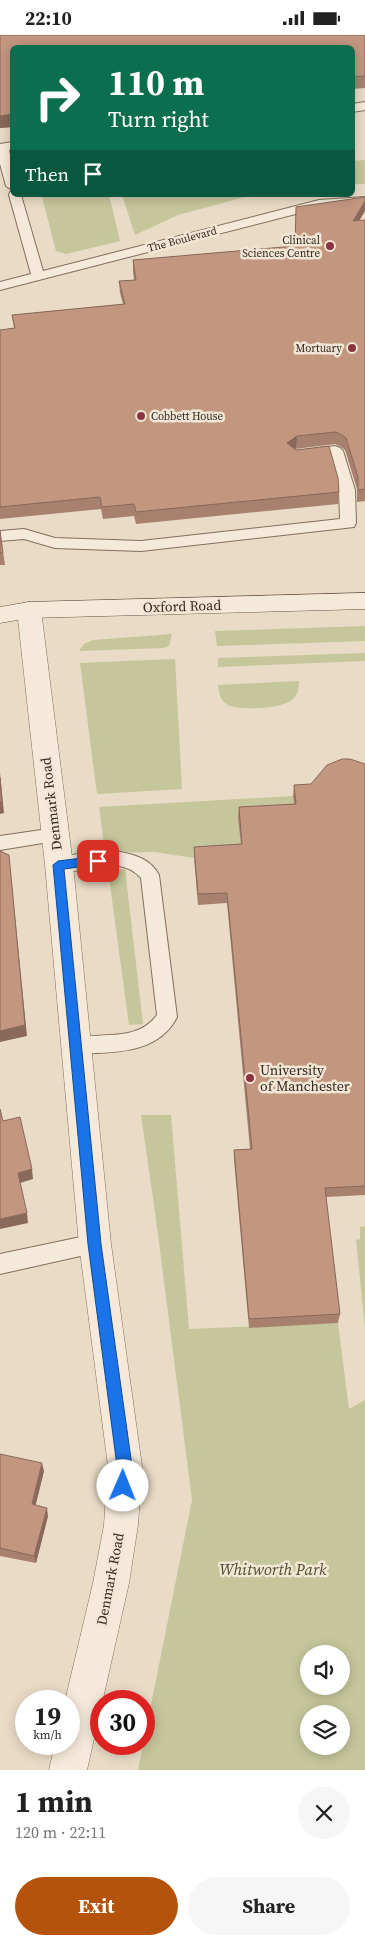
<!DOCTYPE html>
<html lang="en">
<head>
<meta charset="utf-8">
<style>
	body { margin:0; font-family:"Source Serif 4",serif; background:#f6f6f6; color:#222; height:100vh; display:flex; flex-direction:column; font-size:19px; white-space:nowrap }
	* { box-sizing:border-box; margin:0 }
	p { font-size:16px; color:#767676 }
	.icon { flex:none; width:28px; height:28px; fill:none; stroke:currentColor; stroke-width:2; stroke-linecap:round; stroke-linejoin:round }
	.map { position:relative; height:1735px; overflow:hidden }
	.details { display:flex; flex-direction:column; background:#fff; flex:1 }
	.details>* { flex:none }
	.guide { position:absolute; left:10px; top:10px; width:345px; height:152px; border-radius:8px; box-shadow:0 2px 12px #0003; background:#0b6e4f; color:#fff; overflow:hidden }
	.fabs { position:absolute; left:300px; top:1610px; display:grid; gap:10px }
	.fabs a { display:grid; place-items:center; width:50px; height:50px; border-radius:50%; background:#fff; box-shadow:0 2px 12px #0003; font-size:25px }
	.speed { position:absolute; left:15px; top:1655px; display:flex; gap:10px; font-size:25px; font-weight:700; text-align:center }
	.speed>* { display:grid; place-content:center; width:65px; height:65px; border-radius:50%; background:#fff; box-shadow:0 2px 12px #0003; line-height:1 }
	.speed small { font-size:12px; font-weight:400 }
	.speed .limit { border:8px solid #d22; background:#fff; color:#111 }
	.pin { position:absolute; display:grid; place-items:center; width:42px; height:42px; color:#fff; margin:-21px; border-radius:10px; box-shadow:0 2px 8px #0006 }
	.me { position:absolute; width:55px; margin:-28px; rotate:1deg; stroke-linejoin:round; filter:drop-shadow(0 0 4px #0008) }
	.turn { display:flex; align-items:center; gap:18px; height:105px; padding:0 15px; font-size:22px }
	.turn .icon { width:65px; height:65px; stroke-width:2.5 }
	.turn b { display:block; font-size:35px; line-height:42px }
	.then { display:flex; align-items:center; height:48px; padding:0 15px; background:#0003; gap:10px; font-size:19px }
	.round { display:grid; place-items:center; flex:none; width:52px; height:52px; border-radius:26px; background:#f6f6f6 }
	.overview { display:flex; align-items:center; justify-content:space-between; height:85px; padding:0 15px }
	h1 { font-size:30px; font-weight:700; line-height:38px }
	.action { display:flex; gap:10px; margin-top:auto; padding:10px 15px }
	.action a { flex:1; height:58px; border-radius:30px; background:#b45309; color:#fff; font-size:20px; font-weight:700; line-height:58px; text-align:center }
	.action a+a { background:#f6f6f6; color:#222 }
	.status { display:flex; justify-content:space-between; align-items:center; height:35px; padding:0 25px; background:#fff; direction:ltr }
	.status svg { height:14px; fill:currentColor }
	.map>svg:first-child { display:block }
</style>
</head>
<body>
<div class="status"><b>22:10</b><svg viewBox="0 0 49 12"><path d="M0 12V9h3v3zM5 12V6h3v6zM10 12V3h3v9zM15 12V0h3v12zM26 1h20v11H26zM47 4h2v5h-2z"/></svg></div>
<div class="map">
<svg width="365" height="1735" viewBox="0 0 365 1735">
	<rect width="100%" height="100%" fill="#e9dbc6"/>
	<path fill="#c5c69b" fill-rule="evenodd" d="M365,125V149H353V126Z
		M61,160H109L120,206L66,219L56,216L42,162Z
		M122,160H252L178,180L135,200Z
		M365,591V606L217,611L215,596Z
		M172,599L169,611L163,613L79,616L84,609L93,605Z
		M365,618V626L218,632V623Z
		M175,624L182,754L97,759L80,628Z
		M299,646C299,652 298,660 293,664C282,674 241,676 228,670C220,666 219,657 218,650Z
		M293,761L297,792L242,820L194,823L155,817L105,818L99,772Z
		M125,834L143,989L129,990L108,835Z
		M141,1080H171L189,1294L338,1288L349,1374L365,1365V1735H138L192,1465L156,1184ZM309,1619H341V1651H309ZM309,1679H341V1711H309Z
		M365,1191V1293L356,1205L360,1204V1192Z"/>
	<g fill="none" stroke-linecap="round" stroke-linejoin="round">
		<defs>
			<path id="lane" d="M365,67V75L352,77V69Z
				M12,107V115H9L12,128V155L6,151L0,129V109Z
				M10,157H12V160H21L43,236L319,165L365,162V170L319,173L0,255V247L31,239L9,160Z
				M335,411L340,413L343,416L355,455L356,488L354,492L141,516L55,513L24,504L0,506V496L24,494L55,503L141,506L340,484L339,455L329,421L304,424L299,422L296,419L299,416Z
				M55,793L61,795L64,800L61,805L0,815V801Z
				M120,817C137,820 151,825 159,840L177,982C158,1020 112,1017 76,1019L69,1017L66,1011L69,1005C98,995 136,1009 157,980L141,843C115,815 81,844 52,835L50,830L52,825C74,818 98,816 120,817Z
				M95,1199L103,1202L106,1209L103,1216L0,1239V1219Z"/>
			<path id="street" d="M29,567L37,569L41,575L73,830L111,1209L142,1431L138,1490L129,1548L87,1735H49L55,1709H69V1666H65L93,1548L104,1490L108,1431L79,1209L45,830L17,575L21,569Z"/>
			<path id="secondary" d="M365,558V574L29,583L0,588V572L29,567Z"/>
		</defs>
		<use href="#lane" stroke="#836e5e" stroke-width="2"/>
		<use href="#street" stroke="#836e5e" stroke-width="1"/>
		<use href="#secondary" stroke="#654f41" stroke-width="1"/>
		<use href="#lane" fill="#f5ead9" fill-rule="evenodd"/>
		<use href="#street" fill="#f5ead9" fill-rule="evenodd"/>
		<use href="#secondary" fill="#f5ead9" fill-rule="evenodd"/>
	</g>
	<path fill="#a8816e" d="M0,0H365V53L352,54V12H12V92L0,93Z
		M365,185V466L357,467V454L345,415L341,412L335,409L295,414L339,457L338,469L136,489L134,481L103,484L101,474L0,484V295L14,293L12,280L123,269L120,258L119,246L134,245L133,237V225L294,211L359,186Z
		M0,496L5,530H0Z
		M365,729V1160L326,1162L340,1279L338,1288L249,1293L234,1125V1115L250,1114L227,868L198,870L194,823V812L241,809L238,783L239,772L294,769L293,761L294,750L311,749Z
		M0,1419L44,1436L35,1470L48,1481L36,1528L0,1521Z"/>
	<path fill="#88695a" d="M12,79V92L0,93V81Z
		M365,166V176L352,198L353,186Z
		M297,401L296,413L286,420L287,408Z
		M0,738L4,778L0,779Z
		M10,832L27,1001L0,1007V996Z
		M32,1134L33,1144L20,1148L18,1138Z
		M27,1178L28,1188L0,1194V1184Z
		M42,1428L44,1436L34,1477L32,1469Z
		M47,1473L48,1481L36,1528L34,1521Z"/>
	<path fill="#c39680" stroke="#88695a" d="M0,0H365V41L352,42V12H12V79L0,81Z
		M365,162V166L353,186L365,185V454L358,455V442L346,403L342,400L336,397L297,401L287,408L296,415L329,411L338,443L339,457L136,477L134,469L102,472L100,462L0,472V295L15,293L12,280L125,269L119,246L136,245L133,225L295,211L296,172Z
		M0,496L3,518H0Z
		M342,724H350L365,729V1151L325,1153L340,1279L249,1284L234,1115L252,1114L227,858L198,859L194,812L242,809L239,772L296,769L294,750L311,749L327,730Z
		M0,743L2,767H0Z
		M0,816L9,820L25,990L0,996Z
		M0,1074L3,1086L20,1082L32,1134L18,1138L27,1178L0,1184Z
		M0,1419L42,1428L32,1469L47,1473L34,1521L0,1513Z"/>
	<path fill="#1a73e8" stroke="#114b97" d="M98,821L102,823L104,826L102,829L64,834L101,1209L132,1431L128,1456L123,1458L118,1456L116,1451L117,1431L88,1209L53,830L58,826Z"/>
	<g fill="#8b343d" stroke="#f2e6d5" stroke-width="2">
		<circle cx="330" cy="211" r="5"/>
		<circle cx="352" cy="313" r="5"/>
		<circle cx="141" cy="381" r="5"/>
		<circle cx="250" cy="1043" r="5"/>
	</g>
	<g text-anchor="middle" stroke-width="5" stroke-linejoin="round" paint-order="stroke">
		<g font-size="11" fill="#352820" stroke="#f2e6d5">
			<text transform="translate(182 204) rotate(-15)" y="4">The Boulevard</text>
		</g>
		<g font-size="11" fill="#352820" stroke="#f2e6d5" text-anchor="end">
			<text x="320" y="209">Clinical<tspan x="320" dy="13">Sciences Centre</tspan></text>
			<text x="342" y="317">Mortuary</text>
			<text x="151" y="385" text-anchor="start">Cobbett House</text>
		</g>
		<g font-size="14" fill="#352820" stroke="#f2e6d5">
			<text transform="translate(182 571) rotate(-2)" y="5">Oxford Road</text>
			<text transform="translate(51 769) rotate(-97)" y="5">Denmark Road</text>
			<text transform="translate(110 1544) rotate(-79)" y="5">Denmark Road</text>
		</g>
		<g font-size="14" fill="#352820" stroke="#f2e6d5" text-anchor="start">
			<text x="260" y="1040">University<tspan x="260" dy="16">of Manchester</tspan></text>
		</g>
		<g font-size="16" font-style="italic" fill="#494f29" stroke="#f2e6d5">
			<text x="273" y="1540">Whitworth Park</text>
		</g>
	</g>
</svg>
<div class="fabs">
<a><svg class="icon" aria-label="sound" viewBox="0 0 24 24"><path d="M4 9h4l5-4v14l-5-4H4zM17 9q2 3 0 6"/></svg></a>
<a><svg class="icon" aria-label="layers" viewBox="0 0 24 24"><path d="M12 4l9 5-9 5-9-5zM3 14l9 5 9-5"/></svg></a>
</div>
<div class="speed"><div>19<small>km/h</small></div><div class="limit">30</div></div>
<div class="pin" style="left:98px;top:826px;background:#d93025"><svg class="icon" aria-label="arrive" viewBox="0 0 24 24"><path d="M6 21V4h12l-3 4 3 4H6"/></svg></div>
<svg class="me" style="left:123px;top:1451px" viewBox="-20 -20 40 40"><circle r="19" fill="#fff"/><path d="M0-13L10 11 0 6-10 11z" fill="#1a73e8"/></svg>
<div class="guide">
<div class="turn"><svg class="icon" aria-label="right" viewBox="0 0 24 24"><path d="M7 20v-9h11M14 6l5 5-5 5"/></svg><div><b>110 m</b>Turn right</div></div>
<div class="then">Then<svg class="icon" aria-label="arrive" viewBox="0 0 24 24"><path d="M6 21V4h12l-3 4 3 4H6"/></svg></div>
</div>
</div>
<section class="details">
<div class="overview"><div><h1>1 min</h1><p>120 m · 22:11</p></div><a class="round"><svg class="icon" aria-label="close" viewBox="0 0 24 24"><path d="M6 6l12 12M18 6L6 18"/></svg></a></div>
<div class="action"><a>Exit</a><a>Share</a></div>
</section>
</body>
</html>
